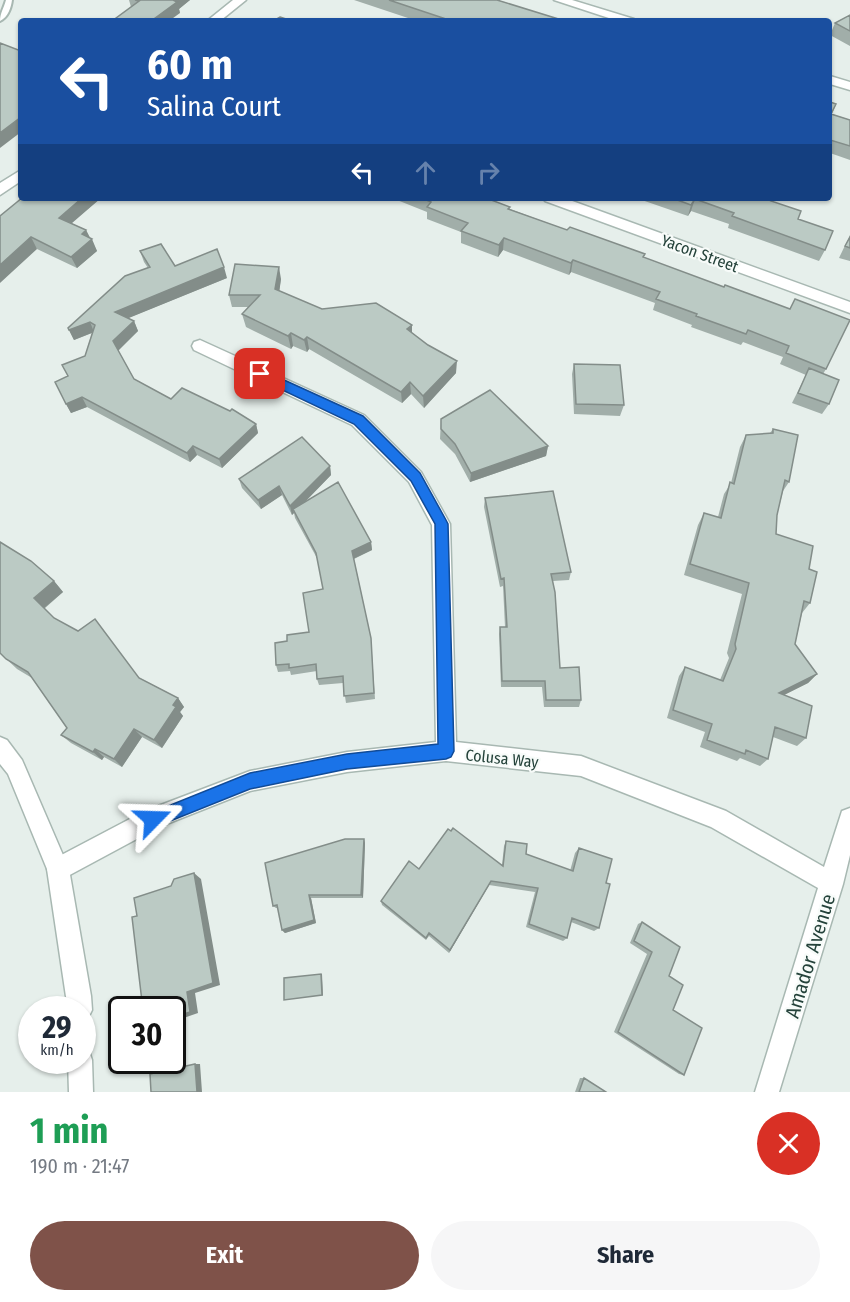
<!DOCTYPE html>
<html lang="en">
<head>
<meta charset="utf-8">
<style>
	body { margin:0; font-family:"Fira Sans Condensed",sans-serif; background:#f6f6f7; color:#1f2937; height:100vh; display:flex; flex-direction:column; font-size:22px; white-space:nowrap }
	* { box-sizing:border-box; margin:0 }
	p { font-size:20px; color:#747a83 }
	.icon { flex:none; width:33px; height:33px; fill:none; stroke:currentColor; stroke-width:2; stroke-linecap:round; stroke-linejoin:round }
	.map { position:relative; height:1092px; overflow:hidden }
	.details { display:flex; flex-direction:column; background:#fff; flex:1 }
	.details>* { flex:none }
	.hud { position:absolute; left:18px; top:18px; width:814px; height:183px; border-radius:6px; box-shadow:0 2px 4px #0004; background:#1a4fa0; color:#fff; overflow:hidden }
	.speed { position:absolute; left:18px; top:996px; display:flex; gap:12px; font-size:30px; font-weight:700; text-align:center }
	.speed>* { display:grid; place-content:center; width:78px; height:78px; border-radius:50%; background:#fff; box-shadow:0 2px 4px #0004; line-height:1 }
	.speed small { font-size:15px; font-weight:400 }
	.speed .limit { border:3px solid #111; border-radius:9px; background:#fff; color:#111 }
	.pin { position:absolute; display:grid; place-items:center; width:51px; height:51px; color:#fff; margin:-26px; border-radius:12px; box-shadow:0 3px 9px #0006 }
	.me { position:absolute; width:66px; margin:-33px; rotate:68deg; stroke-linejoin:round; filter:drop-shadow(0 0 4px #0008) }
	.turn { display:flex; align-items:center; gap:21px; height:126px; padding:0 30px; font-size:27px }
	.turn .icon { width:78px; height:78px; stroke-width:2.5 }
	.turn b { display:block; font-size:42px; line-height:51px }
	.lanes { display:flex; align-items:center; height:57px; padding:0 30px; background:#0003; justify-content:center; gap:30px; direction:ltr }
	.lanes .off { opacity:.35 }
	.round { display:grid; place-items:center; flex:none; width:63px; height:63px; border-radius:32px; background:#f6f6f7 }
	.overview { display:flex; align-items:center; justify-content:space-between; height:102px; padding:0 30px }
	h1 { font-size:36px; font-weight:700; line-height:45px; color:#1e9e55 }
	.action { display:flex; gap:12px; margin-top:auto; padding:12px 30px }
	.action a { flex:1; height:69px; border-radius:36px; background:#7f5249; color:#fff; font-size:24px; font-weight:700; line-height:69px; text-align:center }
	.action a+a { background:#f6f6f7; color:#1f2937 }
	.map>svg:first-child { display:block }
</style>
</head>
<body>
<div class="map">
<svg width="850" height="1092" viewBox="0 0 850 1092">
	<rect width="100%" height="100%" fill="#e6efeb"/>
	<g fill="none" stroke-linecap="round" stroke-linejoin="round">
		<defs>
			<path id="service" d="M6,0H12C11,8 8,17 0,21C0,13 4,8 6,0Z"/>
			<path id="minor" d="M543,198H564L850,302V313L545,201Z
				M200,340L364,415L421,472L450,524L456,742L581,756L726,811L824,867L842,811L850,808V855L843,884L779,1092H755L818,888L711,827L581,776L446,761L347,772L250,791L159,827L66,877L58,880L50,877L47,869L50,861L145,811L250,771L347,752L436,742L432,525L409,482L352,425L194,350L192,346L194,342Z"/>
			<path id="tertiary" d="M233,0H246L220,21H207Z
				M554,0H572L634,19L636,21H618Z
				M830,76L850,82V90L830,84Z
				M21,170V181L0,195V183Z
				M0,737L7,740L22,760L69,869L91,996L92,1010L88,1018L82,1021V1010H68L47,869L8,774L0,764Z
				M82,1049L89,1051L92,1060L93,1092H69L68,1060H82Z"/>
		</defs>
		<use href="#service" stroke="#a8b8b2" stroke-width="4"/>
		<use href="#minor" stroke="#a8b8b2" stroke-width="3"/>
		<use href="#tertiary" stroke="#a8b8b2" stroke-width="3"/>
		<use href="#service" fill="#fff" fill-rule="evenodd"/>
		<use href="#minor" fill="#fff" fill-rule="evenodd"/>
		<use href="#tertiary" fill="#fff" fill-rule="evenodd"/>
	</g>
	<path fill="#a1aea9" d="M129,0H190L179,9L180,13L131,7Z
		M354,0H497L565,21H417Z
		M850,15V46L830,35L835,23Z
		M830,102L836,104L832,114L850,120V160L830,153Z
		M22,198H101L71,223L86,230L97,251L77,268L37,249L1,216Z
		M392,198H486L510,207V209L567,230L645,254L644,257L826,369L823,374L829,404L822,414L792,403L806,375L780,364L783,357L743,342L741,345L691,327L692,325L653,310L655,303L571,272L569,275L503,250L498,257L461,243V232L427,219V212Z
		M636,198H771L772,201L798,219L825,250L819,261L728,228L729,224L691,211L688,216Z
		M850,235V261L839,258Z
		M140,251L175,266L227,278L128,318L134,321L138,331L118,350L134,379L171,399L256,424L258,433L222,468L197,455L190,462L87,407L71,413L66,404L68,376L85,356L92,333L74,340L68,328L148,268L144,262Z
		M281,279L279,291L322,309L412,333L456,373L424,408L411,394L402,403L309,349L307,352L293,346L291,349L246,327L242,314L248,307H232L229,295Z
		M574,364L624,405L620,416L574,414L572,374Z
		M441,419L548,446L546,456L470,482L455,454L440,439Z
		M773,429L789,482L783,491L777,515L776,534L809,569L810,603L802,613L795,644L817,674L808,683L784,695L806,738L797,746L773,737L768,759L760,766L740,758L737,761L700,747L705,732L667,718L679,676L685,667L720,680L729,658L727,653L742,594L684,575L698,525L704,513L718,517L724,494L731,483L740,447L746,435L770,433Z
		M330,466L331,475L305,502L371,542L372,550L354,559L371,638L375,699L346,703L343,683L319,685L317,679V671L291,675L290,671L278,672L276,665L287,641L309,632L323,589L318,560L295,518L294,513L292,515L282,495L261,509L242,488L239,479Z
		M485,498L571,572L569,580L553,581L560,668L581,700L579,707H544L542,687H501L499,634L500,627H505L503,586L500,587L484,507Z
		M54,581L63,592L44,609L54,618L140,678L178,698L184,707L180,712L183,716L162,748L142,737L122,767L104,757L102,760L71,743L61,735L67,728L32,678L17,669L0,653Z
		M364,839L365,843L363,898H311L316,923L285,933L282,930L278,908H276L273,906Z
		M506,841L526,854L570,871L575,853L579,848L606,883L599,928L594,931L571,922L567,938L563,941L526,927L535,892L489,885L449,953L429,936L426,940L382,905L381,901L419,869L502,865L504,846Z
		M642,922L669,976L673,1010L684,1075L679,1074L614,1032L647,954L630,943L638,924Z
		M580,1078H584L606,1092H575Z"/>
	<path fill="#838d89" d="M173,0H190L179,9L180,13L169,21H151Z
		M21,117V132L0,148V133Z
		M82,198H101L64,230L59,218Z
		M695,199L691,211L688,216L691,205Z
		M86,230L91,240L92,239L97,251L77,268L71,257L82,234Z
		M31,237L37,249L0,283V265Z
		M504,238L503,250L498,257L499,245Z
		M573,260L571,272L569,275L571,263Z
		M224,267L227,278L119,322L115,312Z
		M279,267L281,279L278,301L275,289Z
		M134,321L138,331L118,351L113,341Z
		M90,322L94,332L74,340L69,330Z
		M412,325V338L407,329Z
		M291,333L293,346L291,349L288,336Z
		M307,337L309,349L307,352L304,340Z
		M457,361L456,373L424,408L423,396Z
		M410,382L411,394L402,403L401,392Z
		M82,397L87,407L71,413L66,404Z
		M256,424L258,433L222,468L219,459Z
		M193,446L197,455L190,462L187,453Z
		M548,446L546,456L470,482L471,473Z
		M330,466L331,475L295,512L293,509L294,513L292,515L290,506Z
		M279,486L282,495L261,509L258,500Z
		M371,542L372,550L353,559L352,551Z
		M54,581L63,592L43,609L34,598Z
		M817,674L808,683L770,702L779,693Z
		M178,698L184,707L180,712L183,716L162,748L154,740L173,705Z
		M134,729L142,737L122,767L114,759Z
		M95,749L104,757L102,760L93,752Z
		M364,839L365,843L363,898L361,895Z
		M194,873L201,879L220,985L195,993L198,1013L172,1022V1018L187,992Z
		M491,881L489,885L449,953L450,950Z
		M309,895L311,898L316,923L285,933L282,930Z
		M321,974H322L323,996L322,995Z
		M195,1064H200L202,1092H197Z"/>
	<path fill="#bbcac4" stroke="#838d89" stroke-width="1.5" d="M135,0H173L177,2L151,21H112L139,1Z
		M389,0H497L565,21H452Z
		M850,15V31L835,23Z
		M280,17L292,21H273Z
		M0,43L21,51V117L0,133Z
		M830,102L836,104L831,114L850,120V146L830,140Z
		M22,198H82L59,218L86,230L82,234L92,239L71,257L31,237L0,265V216Z
		M422,198H486L510,207L508,209L567,230L570,227L645,254L643,257L724,287L725,285L790,309L795,299L850,320L826,369L786,353L789,346L748,330L746,334L696,316L697,314L656,299L660,292L573,260L571,263L504,238L499,245L461,231L468,223L427,207L431,202Z
		M672,198H771L773,199L771,201L801,211L798,219L833,231L825,250L732,216L734,213L695,199L691,205Z
		M850,237V248L845,246Z
		M161,244L175,266L217,249L224,267L115,312L134,321L113,341L134,379L171,399L182,388L230,411L232,409L256,424L219,459L193,446L187,453L82,397L66,404L55,382L68,376L62,365L85,356L95,325L90,322L69,330L68,328L125,276L150,267L140,251Z
		M235,264L279,267L275,289L322,309L376,303L412,325L407,329L428,345L457,361L423,396L410,382L401,392L307,337L304,340L291,333L288,336L242,314L260,295H229Z
		M574,364L620,365L624,405L576,404Z
		M809,368L839,380L829,404L798,393Z
		M490,390L548,446L471,473L455,444L441,429V419Z
		M773,429L798,435L789,482L785,480L777,515L776,534L813,546L809,569L817,572L810,603L804,601L795,644L817,674L779,693L812,706L806,738L775,727L768,759L746,750L745,754L707,740L712,724L673,710L685,667L723,681L736,649L735,644L749,583L690,564L704,513L721,518L730,482L734,484L746,435L773,433Z
		M302,437L330,466L290,506L279,486L258,500L239,479Z
		M338,482L371,542L352,551L371,638L374,693L344,696L343,676L317,679L316,664L289,668V664L276,665L275,643L287,641V635L309,632L303,593L323,589L316,553L293,509Z
		M553,491L571,572L551,574L555,592L560,668L579,667L581,700H546L545,681H502L500,627H507L504,578L501,579L485,498Z
		M0,542L31,561L54,581L34,598L54,618L78,631L95,619L139,678L178,698L173,705L176,707L154,740L134,729L114,759L95,749L93,752L61,735L67,728L28,672L6,659L0,653Z
		M453,828L503,866L506,841L527,844L526,854L573,871L579,848L612,859L606,883L610,884L599,928L572,918L567,938L529,924L538,888L491,881L450,950L429,933L426,938L381,901L409,861L419,869L448,829L451,831Z
		M345,839H364L361,895H309L314,920L282,930L277,905L273,906L265,863Z
		M194,873L213,983L187,992L190,1012L172,1018V1010H143L132,917L137,916L134,898L171,886L174,879Z
		M642,922L680,947L669,976L683,985L673,1010L702,1028L684,1075L618,1032L652,952L634,941Z
		M321,974L322,995L284,1000V978Z
		M195,1064L197,1092H151L150,1074Z
		M584,1078L606,1092H579Z"/>
	<path fill="#1a73e8" stroke="#114b97" stroke-width="1.5" d="M260,369L363,416L420,473L446,520L448,524L454,751L451,757L446,759L347,769L250,789L153,828L148,825L145,819L148,814L250,773L347,754L438,744L435,524L411,481L354,424L255,377L254,374Z"/>
	<g text-anchor="middle" stroke-width="4.5" stroke-linejoin="round" paint-order="stroke">
		<g font-size="16" fill="#24423a" stroke="#f7fbf9">
			<text transform="translate(700 253) rotate(20)" y="6">Yacon Street</text>
			<text transform="translate(502 758) rotate(6)" y="6">Colusa Way</text>
		</g>
		<g font-size="20" fill="#24423a" stroke="#f7fbf9">
			<text transform="translate(810 956) rotate(-73)" y="7">Amador Avenue</text>
		</g>
	</g>
</svg>
<div class="speed"><div>29<small>km/h</small></div><div class="limit">30</div></div>
<div class="pin" style="left:260px;top:374px;background:#d93025"><svg class="icon" aria-label="arrive" viewBox="0 0 24 24"><path d="M6 21V4h12l-3 4 3 4H6"/></svg></div>
<svg class="me" style="left:153px;top:819px" viewBox="-20 -20 40 40"><path d="M0-17L14 15 0 8-14 15z" fill="#1a73e8" stroke="#fff" stroke-width="4"/></svg>
<div class="hud">
<div class="turn"><svg class="icon" aria-label="left" viewBox="0 0 24 24"><path d="M17 20v-9H6M10 6l-5 5 5 5"/></svg><div><b>60 m</b>Salina Court</div></div>
<div class="lanes"><svg class="icon" aria-label="left" viewBox="0 0 24 24"><path d="M17 20v-9H6M10 6l-5 5 5 5"/></svg><svg class="icon off" aria-label="ahead" viewBox="0 0 24 24"><path d="M12 20V5M6 11l6-6 6 6"/></svg><svg class="icon off" aria-label="right" viewBox="0 0 24 24"><path d="M7 20v-9h11M14 6l5 5-5 5"/></svg></div>
</div>
</div>
<section class="details">
<div class="overview"><div><h1>1 min</h1><p>190 m · 21:47</p></div><a class="round" style="background:#d93025;color:#fff"><svg class="icon" aria-label="close" viewBox="0 0 24 24"><path d="M6 6l12 12M18 6L6 18"/></svg></a></div>
<div class="action"><a>Exit</a><a>Share</a></div>
</section>
</body>
</html>
